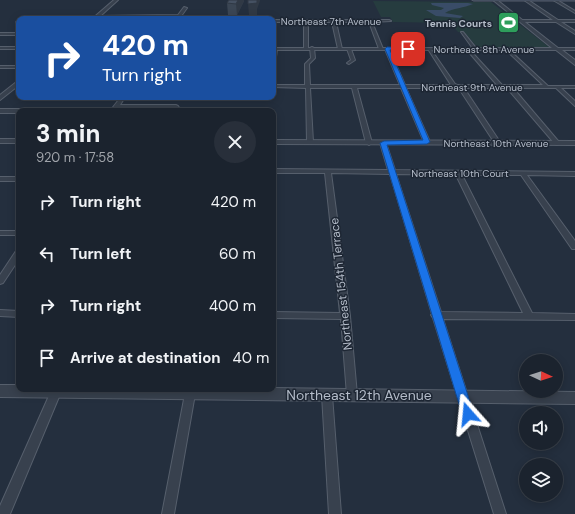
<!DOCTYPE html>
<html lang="en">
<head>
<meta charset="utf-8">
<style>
	body { margin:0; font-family:"DM Sans",sans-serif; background:#282f3a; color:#f1f3f6; height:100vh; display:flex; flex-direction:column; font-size:15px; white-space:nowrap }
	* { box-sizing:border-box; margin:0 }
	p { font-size:13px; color:#a0a4aa }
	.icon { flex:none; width:22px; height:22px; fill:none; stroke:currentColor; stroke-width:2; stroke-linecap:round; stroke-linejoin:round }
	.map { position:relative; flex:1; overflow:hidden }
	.panel { position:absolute; left:16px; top:108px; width:260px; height:284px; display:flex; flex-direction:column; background:#1b232e; border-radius:8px; box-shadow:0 2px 10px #0003,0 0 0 1px #39404a }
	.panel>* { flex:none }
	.guide { position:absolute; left:16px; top:16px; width:260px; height:84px; border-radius:8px; box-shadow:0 2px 10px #0003,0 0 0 1px #39404a; background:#1a4fa0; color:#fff; overflow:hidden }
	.needle { width:26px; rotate:93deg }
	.fabs { position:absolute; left:519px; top:354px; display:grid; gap:8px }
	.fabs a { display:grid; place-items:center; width:44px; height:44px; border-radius:50%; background:#1b232e; box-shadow:0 2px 10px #0003,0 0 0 1px #39404a; font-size:20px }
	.pin { position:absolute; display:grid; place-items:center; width:34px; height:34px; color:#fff; margin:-17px; border-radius:8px; box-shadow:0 2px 6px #0006 }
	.me { position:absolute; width:44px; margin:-22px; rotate:342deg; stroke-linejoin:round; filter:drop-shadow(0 0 3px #0008) }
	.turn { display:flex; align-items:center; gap:14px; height:84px; padding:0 20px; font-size:18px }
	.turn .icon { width:52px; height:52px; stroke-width:2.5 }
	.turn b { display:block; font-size:28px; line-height:34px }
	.round { display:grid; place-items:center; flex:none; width:42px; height:42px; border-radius:21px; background:#282f3a }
	.summary { display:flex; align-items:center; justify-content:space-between; height:68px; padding:0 20px }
	h1 { font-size:24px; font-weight:800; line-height:30px }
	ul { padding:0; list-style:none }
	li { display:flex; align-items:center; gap:12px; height:52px; padding:0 20px }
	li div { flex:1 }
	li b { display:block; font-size:15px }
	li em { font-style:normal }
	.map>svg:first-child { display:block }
</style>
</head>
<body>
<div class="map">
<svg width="575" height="514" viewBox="0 0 575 514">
	<rect width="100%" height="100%" fill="#242f3e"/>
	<path fill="#263c3f" d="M373,1L491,2L549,47L478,48L465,33L458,32L450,23L393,22L390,17H381Z"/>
	<path fill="#394c67" d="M431,3H468L473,4C464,8 453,8 445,13L463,16L460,18L436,16L426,10H441L444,8L432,5Z"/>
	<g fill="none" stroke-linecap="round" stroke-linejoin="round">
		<defs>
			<path id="minor" d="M524,0H528L558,20H575V22H561L575,31V34L556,22H521L522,20H553Z
				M553,0H557L575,11V13Z
				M184,7L187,8L179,19H175L177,17L96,16L178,15Z
				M273,20H389L391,21L372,22L383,49L381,50L379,49L369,22H336L342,49L340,50L338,49L332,22H308V48L306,49L304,48V22H273Z
				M16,22H19V24H16Z
				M461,32H463L476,48V50H474Z
				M0,33H19V35H0Z
				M312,47L314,48L315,58L309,64L310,85H400L385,49L387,48L389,49L405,85H451L428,49L430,48L455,84L457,85H497L467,50L468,48L502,85H543L506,50L507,48L548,86H575V88H561L575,101V106L556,88H513L559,142L560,143L557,145L555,144L507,88H464L500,142L497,144L494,142L460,90L456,88H406L430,142L427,144L424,142L401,88H357L372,143L369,145L366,143L352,88H310L313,142L310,144L307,142L306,88L273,87V85H305V64L311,58L310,48Z
				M275,48L277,49L275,65L273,66V49Z
				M349,48L351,49L355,60L349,64L347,63L351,60L347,49Z
				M0,66H19V68H0Z
				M121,97H125L120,105H176L178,106L181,111H175L174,109L118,108L116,111H110Z
				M0,109H77L80,111H19V113H0Z
				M383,141L386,143L395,170L575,172V176L527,175L575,241V249H572L521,175H462L532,313L575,314V320L443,319L506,514H494L433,318L431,315L432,314L390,174L331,173L350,316L357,395L356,398L352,400L348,398L347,395L341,319L273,318V312L340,313L325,173H273V169L388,170L380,143ZM396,174L456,175L523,313L441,312Z
				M0,177H19V181H0Z
				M0,231H19V235H0Z
				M19,250V259L3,283L0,284V275L16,251Z
				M0,310L19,311V317L0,316Z
				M52,389H60L61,392L10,514H0V506Z
				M190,389L194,391L195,394L174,514H162L185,394L186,391Z
				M327,390L331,392L332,395L341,514H329L322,395L323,392Z"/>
			<path id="tertiary" d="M114,0H118L97,19H92Z
				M493,0H497L558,48H575V50H562L575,60V65L556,50H273V48H552Z
				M0,47H19V49H0Z
				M19,80V85L0,100V95Z
				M0,139H19V143H0Z
				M273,140L575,141V145L273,144Z
				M0,385H19V389L273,388L575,392V404L0,397Z"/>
			<path id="secondary" d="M472,0H575V1H474Z"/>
		</defs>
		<use href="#minor" stroke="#565f6c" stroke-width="2"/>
		<use href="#tertiary" stroke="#565f6c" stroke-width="2"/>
		<use href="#secondary" stroke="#565f6c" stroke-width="1"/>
		<use href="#minor" fill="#38414e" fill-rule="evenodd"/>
		<use href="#tertiary" fill="#38414e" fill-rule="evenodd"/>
		<use href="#secondary" fill="#465061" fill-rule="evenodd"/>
	</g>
	<path fill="#3b4654" d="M229,0H244V1L237,15H228L227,3Z"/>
	<path fill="#303945" d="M238,0H244V1L237,15L236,4Z
		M257,0H260V1L257,9V15H249L248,4Z"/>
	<path fill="#455162" stroke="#303945" d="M229,0H238L236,4L227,3Z
		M248,0H257V3L248,4Z"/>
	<path fill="#1a73e8" stroke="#114b97" d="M387,47H408L410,49L408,50H390L430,142L427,144L387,145L474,414L472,418L468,419L463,418L462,414L380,143L384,141L423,140L385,49Z"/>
	<defs>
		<symbol id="stadium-square" viewBox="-11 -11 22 22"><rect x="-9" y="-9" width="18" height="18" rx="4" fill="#2e9e5b" stroke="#1d2633"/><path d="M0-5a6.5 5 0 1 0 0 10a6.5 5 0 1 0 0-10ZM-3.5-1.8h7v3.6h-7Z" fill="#fff"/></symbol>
	</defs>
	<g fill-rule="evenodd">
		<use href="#stadium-square" x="496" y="10" width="25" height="25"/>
	</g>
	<g text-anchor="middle" stroke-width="3" stroke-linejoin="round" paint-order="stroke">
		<g font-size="10" fill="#b4bcc9" stroke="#1d2633">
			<text x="331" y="25">Northeast 7th Avenue</text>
			<text x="484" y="53">Northeast 8th Avenue</text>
			<text x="472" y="91">Northeast 9th Avenue</text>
			<text x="496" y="147">Northeast 10th Avenue</text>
			<text x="460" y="177">Northeast 10th Court</text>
		</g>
		<g font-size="10" font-weight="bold" fill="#b4bcc9" stroke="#1d2633" text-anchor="end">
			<text x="492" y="27">Tennis Courts</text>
		</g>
		<g font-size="12" fill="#b4bcc9" stroke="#1d2633">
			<text transform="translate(341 284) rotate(-96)" y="4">Northeast 154th Terrace</text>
		</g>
		<g font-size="14" fill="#b4bcc9" stroke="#1d2633">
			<text x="359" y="400">Northeast 12th Avenue</text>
		</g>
	</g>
</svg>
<div class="fabs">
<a><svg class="needle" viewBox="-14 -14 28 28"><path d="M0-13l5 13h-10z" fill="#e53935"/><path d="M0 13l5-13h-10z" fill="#a0a4aa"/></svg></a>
<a><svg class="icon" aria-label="sound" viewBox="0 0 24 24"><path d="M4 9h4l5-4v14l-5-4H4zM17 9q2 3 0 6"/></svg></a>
<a><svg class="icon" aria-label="layers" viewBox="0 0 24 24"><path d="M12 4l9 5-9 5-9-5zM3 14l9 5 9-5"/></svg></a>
</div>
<div class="pin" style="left:408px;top:49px;background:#d93025"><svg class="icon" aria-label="arrive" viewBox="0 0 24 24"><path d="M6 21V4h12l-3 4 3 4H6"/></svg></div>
<svg class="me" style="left:468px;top:414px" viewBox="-20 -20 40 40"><path d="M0-17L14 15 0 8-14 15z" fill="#1a73e8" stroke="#fff" stroke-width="4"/></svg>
<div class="guide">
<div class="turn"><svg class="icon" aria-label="right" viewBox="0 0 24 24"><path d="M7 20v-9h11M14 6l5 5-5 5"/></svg><div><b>420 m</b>Turn right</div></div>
</div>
<section class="panel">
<div class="summary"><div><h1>3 min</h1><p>920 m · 17:58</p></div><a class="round"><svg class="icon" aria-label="close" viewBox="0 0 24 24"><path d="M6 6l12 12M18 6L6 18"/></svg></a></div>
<ul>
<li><svg class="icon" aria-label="right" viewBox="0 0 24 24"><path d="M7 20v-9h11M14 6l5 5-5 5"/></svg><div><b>Turn right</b></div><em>420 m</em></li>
<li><svg class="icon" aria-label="left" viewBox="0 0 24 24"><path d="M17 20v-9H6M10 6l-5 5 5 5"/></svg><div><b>Turn left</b></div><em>60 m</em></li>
<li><svg class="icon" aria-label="right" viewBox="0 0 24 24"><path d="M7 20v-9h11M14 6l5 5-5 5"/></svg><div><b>Turn right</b></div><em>400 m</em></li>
<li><svg class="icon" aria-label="arrive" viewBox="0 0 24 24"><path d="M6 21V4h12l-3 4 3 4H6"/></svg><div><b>Arrive at destination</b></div><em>40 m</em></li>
</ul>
</section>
</div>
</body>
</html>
